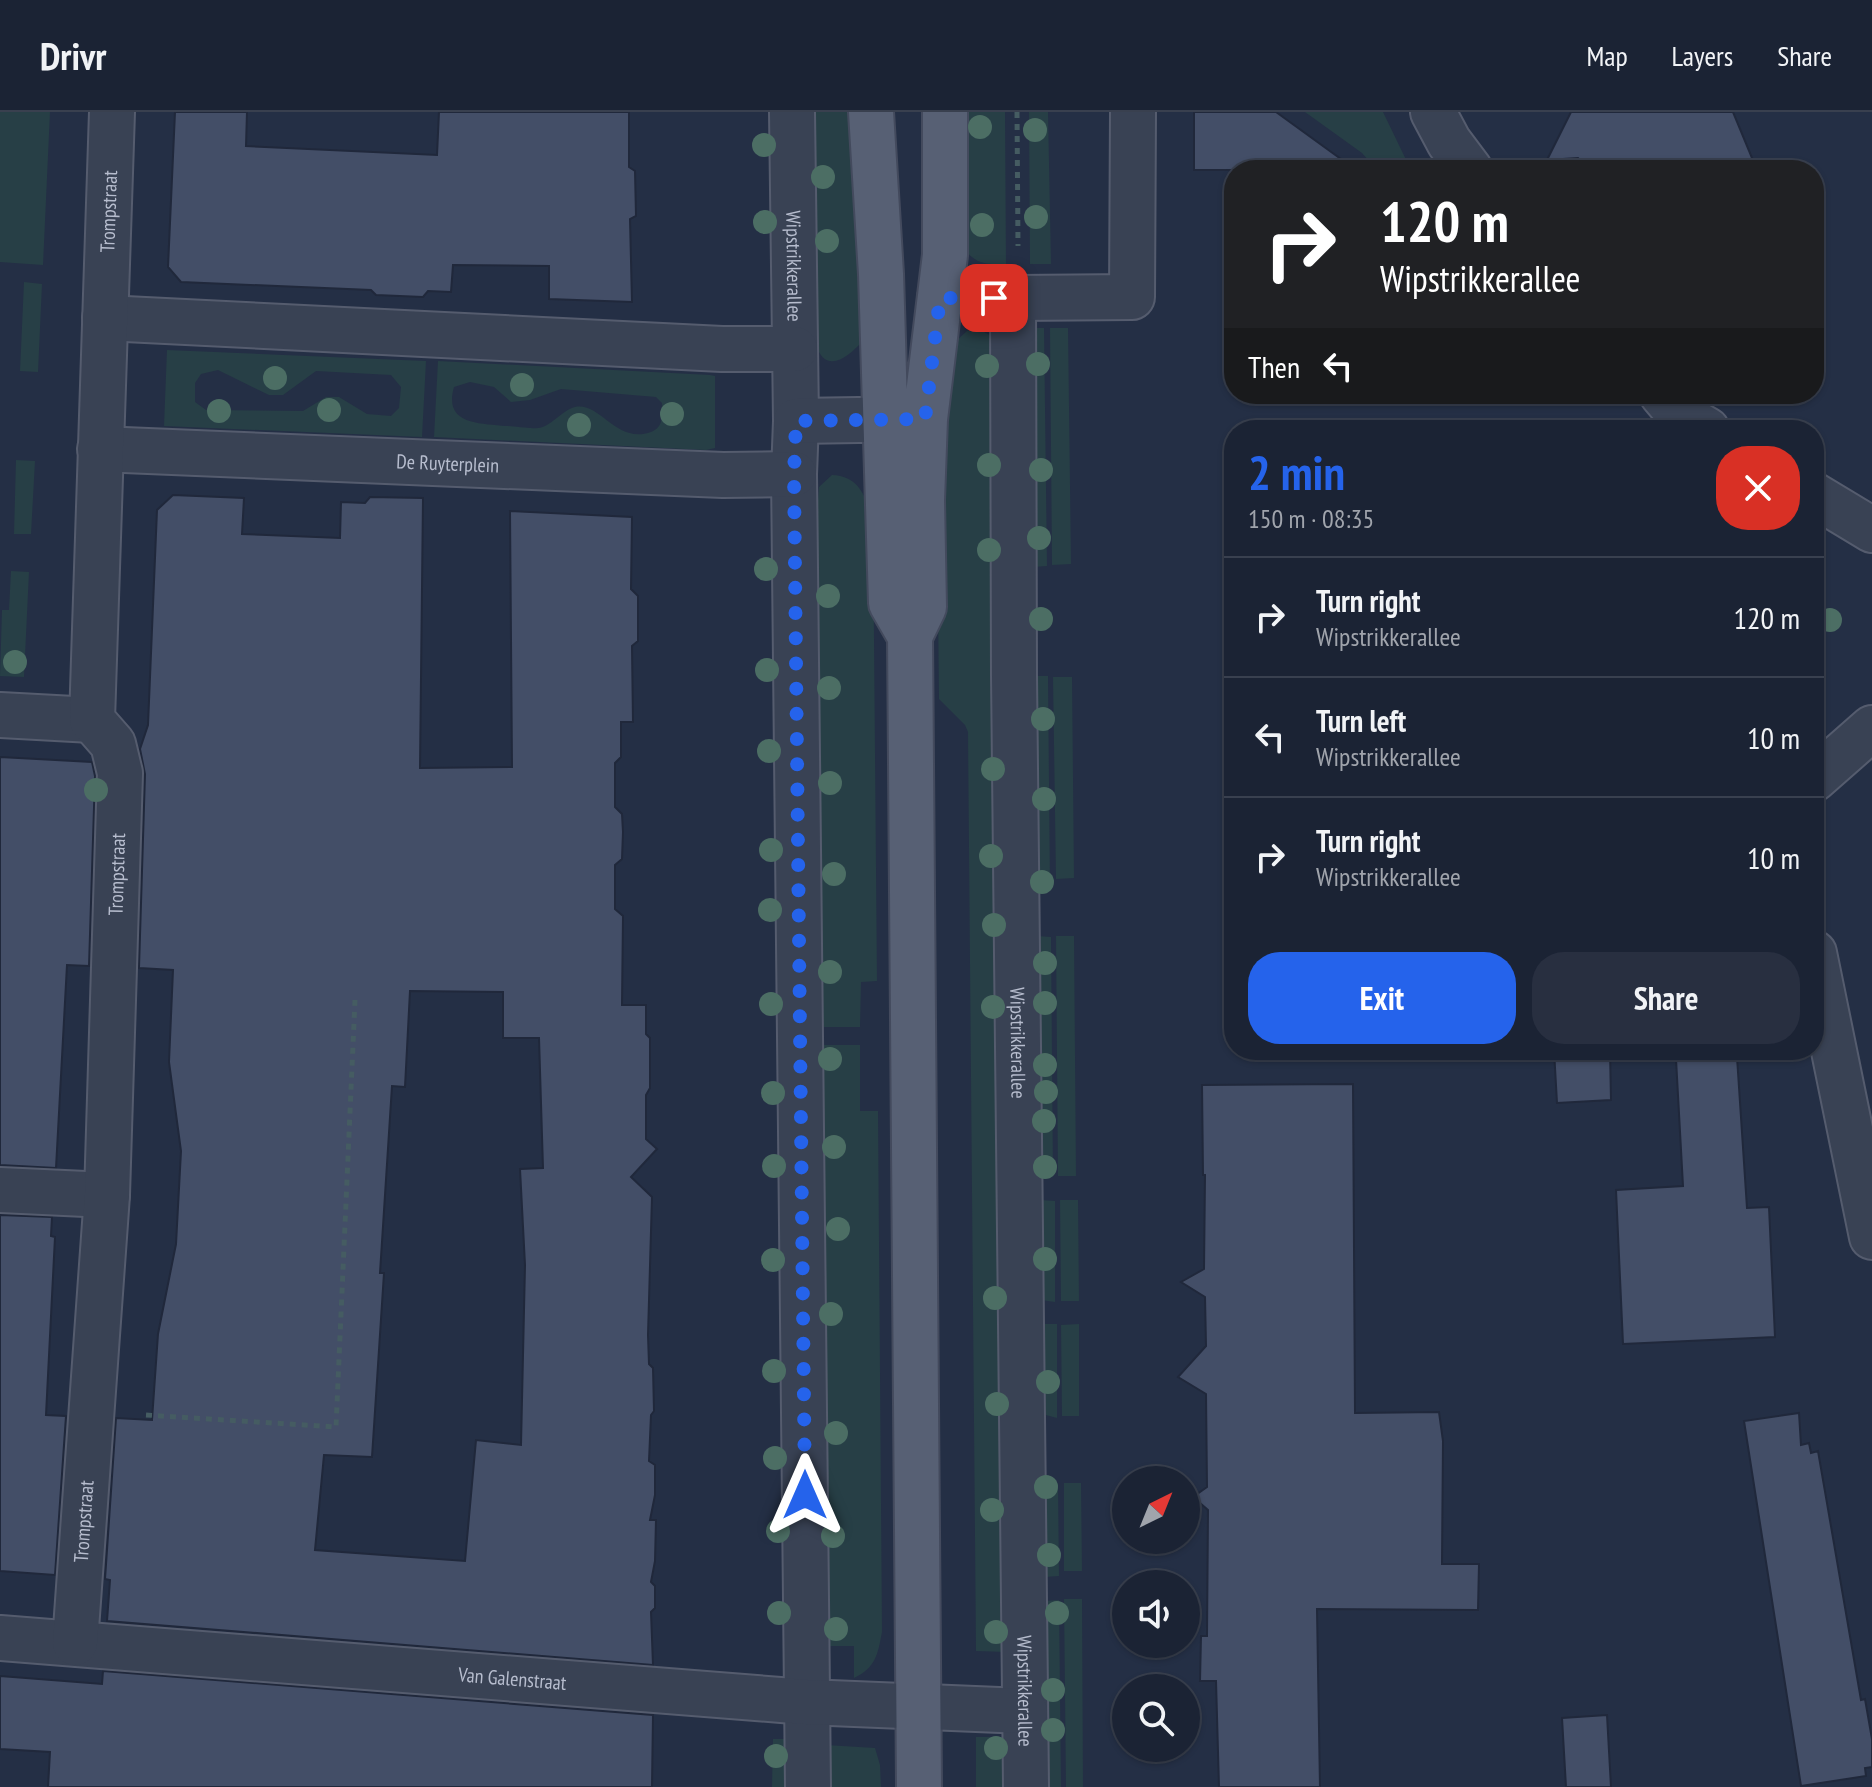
<!DOCTYPE html>
<html lang="en">
<head>
<meta charset="utf-8">
<style>
	body { margin:0; font-family:"PT Sans Narrow",sans-serif; background:#282f40; color:#f1f3f6; height:100vh; display:flex; flex-direction:column; font-size:30px; white-space:nowrap }
	* { box-sizing:border-box; margin:0 }
	p { font-size:26px; color:#a0a4ac }
	.icon { flex:none; width:44px; height:44px; fill:none; stroke:currentColor; stroke-width:2; stroke-linecap:round; stroke-linejoin:round }
	.map { position:relative; flex:1; overflow:hidden }
	.side { position:absolute; left:1224px; top:308px; width:600px; height:640px; display:flex; flex-direction:column; background:#1b2334; border-radius:32px; box-shadow:0 2px 6px #0004,0 0 0 2px #39404f }
	.side>* { flex:none }
	.hud { position:absolute; left:1224px; top:48px; width:600px; height:244px; border-radius:32px; box-shadow:0 2px 6px #0004,0 0 0 2px #39404f; background:#202124; color:#fff; overflow:hidden }
	.needle { width:52px; rotate:43deg }
	.controls { position:absolute; left:1112px; top:1354px; display:grid; gap:16px }
	.controls a { display:grid; place-items:center; width:88px; height:88px; border-radius:50%; background:#1b2334; box-shadow:0 2px 6px #0004,0 0 0 2px #39404f; font-size:40px }
	.pin { position:absolute; display:grid; place-items:center; width:68px; height:68px; color:#fff; margin:-34px; border-radius:16px; box-shadow:0 4px 12px #0006 }
	.me { position:absolute; width:88px; margin:-44px; rotate:0deg; stroke-linejoin:round; filter:drop-shadow(0 0 6px #0008) }
	.turn { display:flex; align-items:center; gap:28px; height:168px; padding:0 24px; font-size:36px }
	.turn .icon { width:104px; height:104px; stroke-width:2.5 }
	.turn b { display:block; font-size:56px; line-height:68px }
	.then { display:flex; align-items:center; height:76px; padding:0 24px; background:#0003; gap:16px; font-size:30px }
	.round { display:grid; place-items:center; flex:none; width:84px; height:84px; border-radius:32px; background:#282f40 }
	.head { display:flex; align-items:center; justify-content:space-between; height:136px; padding:0 24px }
	h1 { font-size:48px; font-weight:700; line-height:60px; color:#2563eb }
	.primary-button { display:flex; gap:16px; margin-top:auto; padding:16px 24px }
	.primary-button a { flex:1; height:92px; border-radius:32px; background:#2563eb; color:#fff; font-size:32px; font-weight:700; line-height:92px; text-align:center }
	.primary-button a+a { background:#282f40; color:#f1f3f6 }
	ul { padding:0; list-style:none }
	li { display:flex; align-items:center; gap:24px; height:120px; padding:0 24px; border-top:2px solid #39404f }
	li div { flex:1 }
	li b { display:block; font-size:30px }
	li em { font-style:normal }
	header { display:flex; align-items:center; gap:48px; box-sizing:border-box; height:112px; padding:0 40px; background:#1b2334; border-bottom:2px solid #39404f }
	header strong { font-size:38px }
	nav { display:flex; gap:44px; margin-inline-start:auto; font-size:28px }
	.map>svg:first-child { display:block }
</style>
</head>
<body>
<header>
<strong>Drivr</strong>
<nav><a>Map</a><a>Layers</a><a>Share</a></nav>
</header>
<div class="map">
<svg width="1872" height="1675" viewBox="0 0 1872 1675">
	<rect width="100%" height="100%" fill="#242f45"/>
	<path fill="#273f46" fill-rule="evenodd" d="M0,0H50L43,153L0,150Z
		M812,0H856L864,228C848,245 825,265 815,230Z
		M962,0H1005L1006,152C988,153 974,152 964,136Z
		M1029,0H1048L1051,152H1030Z
		M1305,0H1383L1411,58H1377L1362,41Z
		M24,170L42,172L38,260L20,259Z
		M1031,216H1044L1047,454L1033,455Z
		M1050,216H1068L1071,452L1052,453Z
		M979,217L991,224L992,228L1007,1540L976,1539L968,620L965,613L939,587L937,391L955,230L967,219Z
		M167,238L426,249L422,325L164,314ZM218,258L269,283H283L316,259L391,263L401,275L399,296L391,304L367,302L339,285H326L303,299L206,298L195,290V271L201,262Z
		M438,249L710,263L715,264V336L706,338L434,325ZM470,270L494,275L511,290L530,288L561,277L656,285L662,291C662,305 664,317 648,321C615,330 600,290 575,295C562,298 551,315 538,316C528,317 516,314 506,314C480,311 443,313 454,275Z
		M16,348L35,349L31,422H14Z
		M832,363C861,364 867,388 873,412L877,869L861,870L860,915H821L816,414L819,375Z
		M11,459L29,460L24,565L0,564L2,498H9Z
		M1034,564H1048L1050,777L1036,776Z
		M1053,565H1072L1074,766L1056,767Z
		M1037,824L1051,825L1053,1065L1039,1064Z
		M1056,824H1074L1076,1064H1058Z
		M821,933H860V999H878L882,1520C878,1541 876,1556 854,1566V1534H826Z
		M1040,1088L1055,1089V1190L1041,1188Z
		M1060,1088H1078L1079,1189H1061Z
		M1042,1212H1057V1306L1042,1302Z
		M1079,1212V1304H1062L1061,1213Z
		M1043,1371H1058L1059,1464L1044,1465Z
		M1064,1371H1081L1082,1459H1064Z
		M1064,1487H1082L1083,1675H1066Z
		M1059,1488L1061,1675H1045L1044,1489Z
		M976,1625H1009L1010,1675H976Z
		M773,1627H785L788,1635V1675H772Z
		M826,1633L875,1636L880,1653L881,1675H827Z"/>
	<path fill="#434e67" stroke="#20283b" stroke-width="2" fill-rule="evenodd" d="M175,0H247L246,34L437,43L439,0H629V55L635,59L636,104L630,107L632,190L549,187V154L453,153L451,180L428,179L423,185L376,183L371,178L181,170L168,155Z
		M1194,0H1276L1356,58H1194Z
		M1571,0H1733L1757,58H1589L1578,46L1547,48Z
		M173,383L244,386L242,422L340,426L341,390L365,391L370,385L423,386L420,656L512,655L510,399L632,405L631,477L638,484V529L632,534L633,610H621V645L615,651V695L622,702L623,720L622,747L615,753V797L623,804L622,893H646V922L650,926V976L646,983V1027L657,1037L631,1065L652,1085L648,1223L649,1252L653,1256L654,1299L651,1303L649,1349L655,1353V1383L650,1408H656L655,1449L651,1470L655,1474V1496L651,1500L653,1553L107,1509L110,1468L105,1467L116,1306L152,1308L158,1222L176,1132L181,1039L169,950L173,858L139,856L145,662L140,637L148,613L157,398ZM410,879L503,880V926H539L543,1056L520,1057L525,1153L521,1333L476,1328L465,1449L315,1438L324,1343L372,1345L384,1161H380L392,974L405,975Z
		M0,645L92,650L95,664L89,854L67,853L56,1056L0,1053Z
		M1554,938H1610L1611,988L1557,991Z
		M1737,945L1747,1096L1769,1095L1775,1225L1623,1232L1616,1078L1683,1074L1676,947Z
		M1353,972L1355,1301L1439,1300L1443,1329L1442,1452H1479L1478,1498L1317,1497L1320,1675H1219L1216,1569H1200L1201,1524H1207L1208,1398L1193,1385L1207,1375L1206,1282L1178,1265L1206,1234L1205,1185L1181,1170L1204,1157L1205,1063H1203L1202,973Z
		M0,1103L52,1105L51,1124L55,1125L46,1303L66,1304L55,1463L0,1459Z
		M1799,1301L1801,1333L1809,1331L1811,1341L1818,1339L1861,1588L1865,1587L1872,1627V1655L1865,1656L1866,1664L1801,1674L1744,1309Z
		M103,1559L653,1603L652,1675H48L50,1640L0,1637V1564L102,1572Z
		M1607,1603L1611,1675H1566L1562,1606Z"/>
	<g fill="none" stroke-linecap="round" stroke-linejoin="round">
		<defs>
			<g id="minor">
				<path id="s1" d="M792,0L796,309L794,362L808,1675"/>
				<path d="M1433,0L1449,30L1470,58"/>
				<path id="s2" d="M940,186H1013L1014,564L1026,1675"/>
				<path d="M1013,186L1132,185L1133,0"/>
				<path d="M105,206L722,237H795"/>
				<path d="M1662,282L1678,301L1707,318"/>
				<path d="M796,309L922,307"/>
				<path id="s3" d="M100,337L723,363L794,362"/>
				<path d="M1814,383L1872,418"/>
				<path d="M0,603L92,608"/>
				<path d="M1814,667L1872,616"/>
				<path d="M1814,841L1872,1125"/>
				<path d="M0,1078L107,1083"/>
				<path id="s4" d="M0,1526L806,1590L1025,1599"/>
				<path id="s5" d="M75,1531L107,1083L120,661L113,632L92,608L112,0"/>
			</g>
			<path id="major" d="M871,0L881,162L891,491L910,524
				M919,1675L910,524L924,495L922,388L925,307L945,143V0"/>
		</defs>
		<use href="#minor" stroke="#555c6e" stroke-width="48"/>
		<use href="#major" stroke="#434a5d" stroke-width="48"/>
		<path stroke="#455c62" stroke-width="5" stroke-dasharray="6 6" stroke-linecap="butt" d="M1017,0L1018,134
			M146,1303L336,1315L355,888"/>
		<use href="#minor" stroke="#394254" stroke-width="44"/>
		<use href="#major" stroke="#576074" stroke-width="44"/>
	</g>
	<g fill="#4c6e64">
		<circle cx="980" cy="15" r="12"/>
		<circle cx="1035" cy="18" r="12"/>
		<circle cx="764" cy="33" r="12"/>
		<circle cx="823" cy="65" r="12"/>
		<circle cx="1036" cy="105" r="12"/>
		<circle cx="765" cy="110" r="12"/>
		<circle cx="982" cy="113" r="12"/>
		<circle cx="827" cy="129" r="12"/>
		<circle cx="1038" cy="252" r="12"/>
		<circle cx="987" cy="254" r="12"/>
		<circle cx="275" cy="266" r="12"/>
		<circle cx="522" cy="273" r="12"/>
		<circle cx="329" cy="298" r="12"/>
		<circle cx="219" cy="299" r="12"/>
		<circle cx="672" cy="302" r="12"/>
		<circle cx="579" cy="313" r="12"/>
		<circle cx="989" cy="353" r="12"/>
		<circle cx="1041" cy="358" r="12"/>
		<circle cx="1039" cy="426" r="12"/>
		<circle cx="989" cy="438" r="12"/>
		<circle cx="766" cy="457" r="12"/>
		<circle cx="828" cy="484" r="12"/>
		<circle cx="1041" cy="507" r="12"/>
		<circle cx="1830" cy="508" r="12"/>
		<circle cx="15" cy="550" r="12"/>
		<circle cx="767" cy="558" r="12"/>
		<circle cx="829" cy="576" r="12"/>
		<circle cx="1043" cy="607" r="12"/>
		<circle cx="769" cy="639" r="12"/>
		<circle cx="993" cy="657" r="12"/>
		<circle cx="830" cy="671" r="12"/>
		<circle cx="96" cy="678" r="12"/>
		<circle cx="1044" cy="687" r="12"/>
		<circle cx="771" cy="738" r="12"/>
		<circle cx="991" cy="744" r="12"/>
		<circle cx="834" cy="762" r="12"/>
		<circle cx="1042" cy="770" r="12"/>
		<circle cx="770" cy="798" r="12"/>
		<circle cx="994" cy="813" r="12"/>
		<circle cx="1045" cy="851" r="12"/>
		<circle cx="830" cy="860" r="12"/>
		<circle cx="1045" cy="891" r="12"/>
		<circle cx="771" cy="892" r="12"/>
		<circle cx="993" cy="895" r="12"/>
		<circle cx="830" cy="947" r="12"/>
		<circle cx="1045" cy="953" r="12"/>
		<circle cx="1046" cy="980" r="12"/>
		<circle cx="773" cy="981" r="12"/>
		<circle cx="1044" cy="1009" r="12"/>
		<circle cx="834" cy="1035" r="12"/>
		<circle cx="774" cy="1054" r="12"/>
		<circle cx="1045" cy="1055" r="12"/>
		<circle cx="838" cy="1117" r="12"/>
		<circle cx="1045" cy="1147" r="12"/>
		<circle cx="773" cy="1148" r="12"/>
		<circle cx="995" cy="1186" r="12"/>
		<circle cx="831" cy="1202" r="12"/>
		<circle cx="774" cy="1259" r="12"/>
		<circle cx="1048" cy="1270" r="12"/>
		<circle cx="997" cy="1292" r="12"/>
		<circle cx="836" cy="1321" r="12"/>
		<circle cx="775" cy="1346" r="12"/>
		<circle cx="1046" cy="1375" r="12"/>
		<circle cx="992" cy="1398" r="12"/>
		<circle cx="778" cy="1419" r="12"/>
		<circle cx="833" cy="1424" r="12"/>
		<circle cx="1049" cy="1443" r="12"/>
		<circle cx="779" cy="1501" r="12"/>
		<circle cx="1057" cy="1501" r="12"/>
		<circle cx="836" cy="1517" r="12"/>
		<circle cx="996" cy="1520" r="12"/>
		<circle cx="1053" cy="1578" r="12"/>
		<circle cx="1053" cy="1618" r="12"/>
		<circle cx="996" cy="1636" r="12"/>
		<circle cx="776" cy="1644" r="12"/>
	</g>
	<g fill="none" stroke-linecap="round" stroke-linejoin="round">
		<path stroke="#2563eb" stroke-width="14" stroke-dasharray="0 25.2" d="M805,1383L794,362L796,309L925,307L940,186H994"/>
	</g>
	<g text-anchor="middle" stroke-width="8" stroke-linejoin="round" paint-order="stroke">
		<g font-size="20" fill="#b7bdce" stroke="#1e263a">
			<text dy="7" stroke="none"><textPath href="#s5" startOffset="1442">Trompstraat</textPath></text>
			<text dy="7" stroke="none"><textPath href="#s1" startOffset="154">Wipstrikkerallee</textPath></text>
			<text dy="7" stroke="none"><textPath href="#s3" startOffset="348">De Ruyterplein</textPath></text>
			<text dy="7" stroke="none"><textPath href="#s5" startOffset="770">Trompstraat</textPath></text>
			<text dy="7" stroke="none"><textPath href="#s2" startOffset="818">Wipstrikkerallee</textPath></text>
			<text dy="7" stroke="none"><textPath href="#s5" startOffset="122">Trompstraat</textPath></text>
			<text dy="7" stroke="none"><textPath href="#s4" startOffset="514">Van Galenstraat</textPath></text>
			<text dy="7" stroke="none"><textPath href="#s2" startOffset="1466">Wipstrikkerallee</textPath></text>
		</g>
	</g>
</svg>
<div class="controls">
<a><svg class="needle" viewBox="-14 -14 28 28"><path d="M0-13l5 13h-10z" fill="#e53935"/><path d="M0 13l5-13h-10z" fill="#a0a4ac"/></svg></a>
<a><svg class="icon" aria-label="sound" viewBox="0 0 24 24"><path d="M4 9h4l5-4v14l-5-4H4zM17 9q2 3 0 6"/></svg></a>
<a><svg class="icon" aria-label="search" viewBox="0 0 24 24"><circle cx="10" cy="10" r="6"/><path d="M15 15l6 6"/></svg></a>
</div>
<div class="pin" style="left:994px;top:186px;background:#d93025"><svg class="icon" aria-label="arrive" viewBox="0 0 24 24"><path d="M6 21V4h12l-3 4 3 4H6"/></svg></div>
<svg class="me" style="left:805px;top:1383px" viewBox="-20 -20 40 40"><path d="M0-17L14 15 0 8-14 15z" fill="#2563eb" stroke="#fff" stroke-width="4"/></svg>
<div class="hud">
<div class="turn"><svg class="icon" aria-label="right" viewBox="0 0 24 24"><path d="M7 20v-9h11M14 6l5 5-5 5"/></svg><div><b>120 m</b>Wipstrikkerallee</div></div>
<div class="then">Then<svg class="icon" aria-label="left" viewBox="0 0 24 24"><path d="M17 20v-9H6M10 6l-5 5 5 5"/></svg></div>
</div>
<section class="side">
<div class="head"><div><h1>2 min</h1><p>150 m · 08:35</p></div><a class="round" style="background:#d93025;color:#fff"><svg class="icon" aria-label="close" viewBox="0 0 24 24"><path d="M6 6l12 12M18 6L6 18"/></svg></a></div>
<ul>
<li><svg class="icon" aria-label="right" viewBox="0 0 24 24"><path d="M7 20v-9h11M14 6l5 5-5 5"/></svg><div><b>Turn right</b><p>Wipstrikkerallee</p></div><em>120 m</em></li>
<li><svg class="icon" aria-label="left" viewBox="0 0 24 24"><path d="M17 20v-9H6M10 6l-5 5 5 5"/></svg><div><b>Turn left</b><p>Wipstrikkerallee</p></div><em>10 m</em></li>
<li><svg class="icon" aria-label="right" viewBox="0 0 24 24"><path d="M7 20v-9h11M14 6l5 5-5 5"/></svg><div><b>Turn right</b><p>Wipstrikkerallee</p></div><em>10 m</em></li>
</ul>
<div class="primary-button"><a>Exit</a><a>Share</a></div>
</section>
</div>
</body>
</html>
